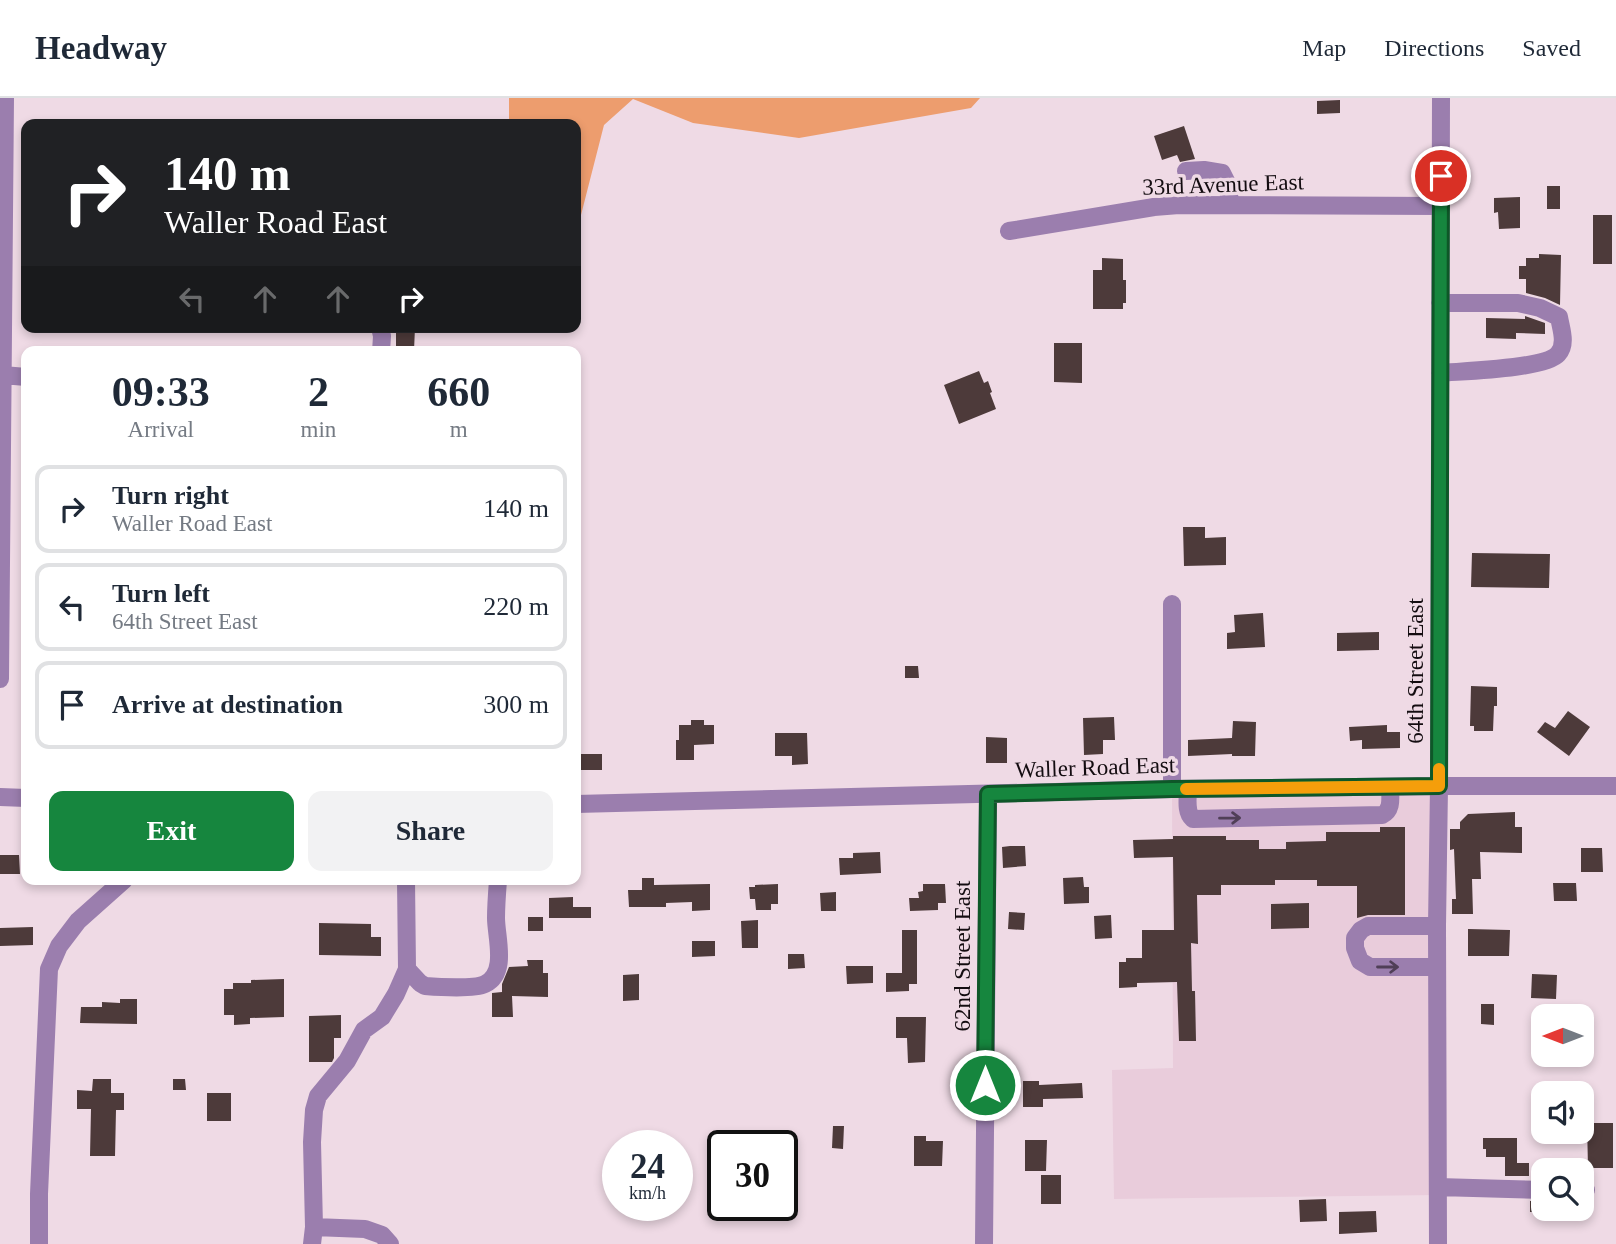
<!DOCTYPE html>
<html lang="en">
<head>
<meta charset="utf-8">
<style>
	body { margin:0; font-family:"Times New Roman",serif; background:#f2f2f3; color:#1f2937; height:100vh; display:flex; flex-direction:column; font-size:26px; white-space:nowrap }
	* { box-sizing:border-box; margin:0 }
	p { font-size:23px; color:#747a83 }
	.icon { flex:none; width:38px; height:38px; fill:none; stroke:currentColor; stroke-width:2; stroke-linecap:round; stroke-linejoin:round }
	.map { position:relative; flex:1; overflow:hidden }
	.side { position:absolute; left:21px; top:248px; width:560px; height:539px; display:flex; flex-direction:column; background:#fff; border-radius:14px; box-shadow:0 4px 10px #0003 }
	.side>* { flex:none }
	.banner { position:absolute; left:21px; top:21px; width:560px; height:214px; border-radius:14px; box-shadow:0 4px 10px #0003; background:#202124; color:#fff; overflow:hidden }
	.needle { width:46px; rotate:270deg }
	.controls { position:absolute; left:1531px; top:906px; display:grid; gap:14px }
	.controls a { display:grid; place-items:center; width:63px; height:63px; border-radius:14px; background:#fff; box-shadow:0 4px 10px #0003; font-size:35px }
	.speed { position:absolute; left:602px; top:1032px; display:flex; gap:14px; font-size:35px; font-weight:700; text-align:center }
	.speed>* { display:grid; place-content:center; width:91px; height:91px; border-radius:50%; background:#fff; box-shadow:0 4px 10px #0003; line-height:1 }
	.speed small { font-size:18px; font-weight:400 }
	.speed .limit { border:4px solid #111; border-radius:10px; background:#fff; color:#111 }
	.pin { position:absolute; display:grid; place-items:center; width:60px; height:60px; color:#fff; margin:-30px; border:4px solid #fff; border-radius:50%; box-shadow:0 2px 7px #0007 }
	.me { position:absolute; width:77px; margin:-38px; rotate:0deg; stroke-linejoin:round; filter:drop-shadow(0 0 5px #0008) }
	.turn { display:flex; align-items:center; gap:24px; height:147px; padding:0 28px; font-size:32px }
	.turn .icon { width:91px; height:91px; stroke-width:2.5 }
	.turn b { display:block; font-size:49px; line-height:60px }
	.lanes { display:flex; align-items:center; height:66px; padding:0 28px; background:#0003; justify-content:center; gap:35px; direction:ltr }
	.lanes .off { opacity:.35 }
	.eta { display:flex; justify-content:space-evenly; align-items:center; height:119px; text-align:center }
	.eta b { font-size:42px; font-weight:700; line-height:49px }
	.action { display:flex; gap:14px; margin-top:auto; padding:14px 28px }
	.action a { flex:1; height:80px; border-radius:14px; background:#16863e; color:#fff; font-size:28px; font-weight:700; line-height:80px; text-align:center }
	.action a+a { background:#f2f2f3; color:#1f2937 }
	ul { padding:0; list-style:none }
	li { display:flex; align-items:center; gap:21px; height:88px; margin:0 14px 10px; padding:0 14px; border:4px solid #e0e1e3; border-radius:14px }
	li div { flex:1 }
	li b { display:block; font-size:26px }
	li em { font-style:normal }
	header { display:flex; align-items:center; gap:42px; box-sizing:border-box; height:98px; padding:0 35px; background:#fff; border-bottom:2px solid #e0e1e3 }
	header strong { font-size:33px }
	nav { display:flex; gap:38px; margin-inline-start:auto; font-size:24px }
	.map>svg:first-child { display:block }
</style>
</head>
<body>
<header>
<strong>Headway</strong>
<nav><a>Map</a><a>Directions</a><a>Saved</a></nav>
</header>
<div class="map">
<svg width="1616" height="1146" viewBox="0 0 1616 1146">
	<rect width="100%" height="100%" fill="#efdae5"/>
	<path fill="#e9ccdb" d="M1439,688L1438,1097L1114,1101L1112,972L1173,970L1172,691Z"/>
	<path fill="#ed9d6e" d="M509,0H980L971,10L799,40L693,25L633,1L604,27L581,117H576V26H509Z"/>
	<path fill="#4d3a3a" d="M1340,2V15L1317,16V3Z
		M1184,28L1195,61L1180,64L1177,57L1162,62L1154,38Z
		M1547,88H1560V111H1547Z
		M1520,99V130L1499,131L1498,114L1494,115V100Z
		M1593,117H1612V166H1593Z
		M1539,156L1561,157L1560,207L1545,200L1526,195V181H1519V168H1526V160H1539Z
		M1102,160L1123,161V182H1126V205H1123V211H1093V172H1102Z
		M1525,218L1545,225V236L1516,235V241L1486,240V220L1525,221Z
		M396,229H415L414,253H396Z
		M1054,245H1082V285L1054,284Z
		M979,273L984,285L988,283L992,294L990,295L996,311L959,326L944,287Z
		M1183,429H1205V440L1226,439V467L1184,468Z
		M1472,455L1550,456L1549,490L1471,489Z
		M1263,515L1265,549L1227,551V535L1235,534L1234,517Z
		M1379,534V552L1337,553V535Z
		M905,568H918L919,580H905Z
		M1471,588L1497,589V608H1494L1493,633H1474V628H1470Z
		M1568,613L1590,629L1569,658L1537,634L1545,624L1555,630Z
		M1114,619L1115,642H1103V656L1084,657L1083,620Z
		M691,622H704V627H714V646L694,647V662H676V642H679V627H691Z
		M1233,623L1256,624L1255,658H1232V656L1188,658V642L1232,640Z
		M1387,627V634H1400V650L1362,651V642L1350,643L1349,629Z
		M775,635H807L808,666L792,667V658H775Z
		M986,639L1007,640V665H986Z
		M576,656H602V672H576Z
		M1515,714V729H1522V755L1480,754L1481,781H1472L1473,816H1452V801H1456L1454,751L1450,752V731H1460V724L1468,716Z
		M1380,729H1405V817H1368L1357,820V788H1317V782H1275V787H1221V797H1197L1198,846L1191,845L1192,893H1195L1196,943H1179L1177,884L1137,885V889L1119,890V864H1126V860H1142V832H1174L1173,759L1134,760L1133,742L1173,741V738H1226V742H1259V751H1286V744L1326,743V734H1380Z
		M1010,748H1025L1026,768L1003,770L1002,749Z
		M1581,750H1602L1603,774H1581Z
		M880,754L881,775L840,777L839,760H853V755Z
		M0,757H19L20,776H0Z
		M1083,779L1084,789H1089V805L1064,806L1063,780Z
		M642,780H654V787L710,786V812L692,813V804L666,805V809H629L628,792H642Z
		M1553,785H1576L1577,803H1554Z
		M778,786V806H771V812H756L755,801H750L749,789H755V787Z
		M923,786H945L946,805H938V812L910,813L909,800H919L918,794L923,793Z
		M836,794V813H821L820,795Z
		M573,799V809H591V820H549V800Z
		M1309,805V830L1271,831V806Z
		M1009,814L1025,815L1024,832L1008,831Z
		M1111,817L1112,840L1095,841L1094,818Z
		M528,819H543V833H528Z
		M758,822V850H742L741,823Z
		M319,825L371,826V839H381V858L319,857Z
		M33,829V847L0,848V830Z
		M1468,831L1510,832L1509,858H1468Z
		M902,832H917V886H909V893L886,894V875H902Z
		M692,843H715V858L692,859Z
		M788,856H804L805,870L788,871Z
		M527,862H543V875H548V899L512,898L513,919H492V895L502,894V886L509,869L528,868Z
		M846,868H873V885L847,886Z
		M639,876V902L623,903V877Z
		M1532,876L1557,877L1556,901L1531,900Z
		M284,881V919L250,920V926L234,927V917H224V891H233V885H251V882Z
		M120,901H137V926L80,925L81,909H102V904L120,905Z
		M1481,906H1494V927L1481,926Z
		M341,917V940H334V960L332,964H309V918Z
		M896,919H926L925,964L908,965L907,940H896Z
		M93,981H111V995H124V1012H116L115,1058H90L91,1011H77V992L92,993Z
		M173,981H185L186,992H173Z
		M1023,983H1039V987L1082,985L1083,1000L1043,1001V1009H1023Z
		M207,995H231V1023H207Z
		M1587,1025H1613V1070H1588Z
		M833,1028H844L843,1051L832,1050Z
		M914,1038H926V1043H943L942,1068H914Z
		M1483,1040H1517V1065H1529V1078H1505V1059H1486V1051H1483Z
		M1025,1042H1047L1046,1073H1025Z
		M1041,1077H1061V1106H1041Z
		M1326,1101L1327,1123L1300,1124L1299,1102Z
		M1530,1103H1543L1544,1114H1530Z
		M1376,1113L1377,1134L1339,1136V1114Z"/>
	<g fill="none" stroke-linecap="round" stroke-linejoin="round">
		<path stroke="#9b7eae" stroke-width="18" d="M1186,73L1204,72L1222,75L1226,83L1231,107
			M1009,133L1154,109L1179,107L1440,108
			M1440,205H1518L1540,210L1559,219C1561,231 1567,246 1558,256C1545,271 1462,273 1440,275
			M380,229L382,238L381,254
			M3,277L26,279
			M1172,506V691
			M0,581L5,0
			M1188,691C1188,700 1185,714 1193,721L1382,717C1393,712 1390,699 1390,689
			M0,699L26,700
			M576,706L1172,691L1439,688H1616
			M1437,828H1368L1361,832L1355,840V850L1360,863L1370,869H1437
			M407,871L420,885L425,888C438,889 475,891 485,886C508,875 496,839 496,820C496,808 497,795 498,782
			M1438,1089L1544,1092
			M1582,1092H1586
			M314,1129L365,1131L382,1137L390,1146
			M39,1146V1096L49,871L59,848L78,823L124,782
			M312,1146L314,1129L312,1044L314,1012L318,998L347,963L364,932L382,919L396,896L407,871L406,782
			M984,1146L988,696
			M1438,1146L1437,828L1439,688L1441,0"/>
	</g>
	<defs><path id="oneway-shaft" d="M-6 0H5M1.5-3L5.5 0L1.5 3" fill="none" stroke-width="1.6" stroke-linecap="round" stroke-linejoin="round" transform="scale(1.75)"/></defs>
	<g stroke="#503f57">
		<use href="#oneway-shaft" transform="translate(1230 720) rotate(-1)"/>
		<use href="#oneway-shaft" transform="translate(1388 869)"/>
	</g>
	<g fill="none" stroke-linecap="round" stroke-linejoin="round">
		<defs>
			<path id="route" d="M985,987L988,696L1172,691L1439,688L1441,78"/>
		</defs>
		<use href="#route" stroke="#0e5728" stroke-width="18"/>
		<use href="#route" stroke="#16863e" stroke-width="12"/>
		<path stroke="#f59e0b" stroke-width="12" d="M1186,691L1439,688V671"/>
	</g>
	<g text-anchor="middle" stroke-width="7" stroke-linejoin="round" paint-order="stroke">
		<g font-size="23" fill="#130c10" stroke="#efdae5">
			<text transform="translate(1223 86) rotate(-2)" y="8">33rd Avenue East</text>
			<text transform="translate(1415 573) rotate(-90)" y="8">64th Street East</text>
			<text transform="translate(1095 669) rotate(-2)" y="8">Waller Road East</text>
			<text transform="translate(962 858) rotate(-90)" y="8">62nd Street East</text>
		</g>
	</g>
</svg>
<div class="controls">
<a><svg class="needle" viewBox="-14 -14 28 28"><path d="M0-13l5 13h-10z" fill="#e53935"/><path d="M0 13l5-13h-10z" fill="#747a83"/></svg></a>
<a><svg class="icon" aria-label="sound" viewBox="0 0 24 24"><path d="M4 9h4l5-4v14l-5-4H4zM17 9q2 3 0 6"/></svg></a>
<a><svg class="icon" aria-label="search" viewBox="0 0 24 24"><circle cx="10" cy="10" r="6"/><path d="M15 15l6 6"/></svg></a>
</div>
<div class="speed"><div>24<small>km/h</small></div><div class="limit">30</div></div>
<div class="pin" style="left:1441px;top:78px;background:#d93025"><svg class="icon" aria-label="arrive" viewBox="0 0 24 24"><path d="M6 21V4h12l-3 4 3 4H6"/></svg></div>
<svg class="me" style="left:985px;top:987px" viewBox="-20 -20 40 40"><circle r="17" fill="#16863e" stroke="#fff" stroke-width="3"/><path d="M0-11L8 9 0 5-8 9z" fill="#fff"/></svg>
<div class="banner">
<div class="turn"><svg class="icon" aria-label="right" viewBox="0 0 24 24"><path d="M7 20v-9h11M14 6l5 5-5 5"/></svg><div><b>140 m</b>Waller Road East</div></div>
<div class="lanes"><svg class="icon off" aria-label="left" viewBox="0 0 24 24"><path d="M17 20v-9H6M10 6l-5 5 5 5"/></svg><svg class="icon off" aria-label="ahead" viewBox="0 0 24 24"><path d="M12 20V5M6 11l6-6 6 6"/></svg><svg class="icon off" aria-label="ahead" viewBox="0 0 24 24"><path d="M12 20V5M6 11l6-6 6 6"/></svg><svg class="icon" aria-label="right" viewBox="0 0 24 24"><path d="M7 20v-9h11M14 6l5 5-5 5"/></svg></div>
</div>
<section class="side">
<div class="eta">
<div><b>09:33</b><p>Arrival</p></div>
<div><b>2</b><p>min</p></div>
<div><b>660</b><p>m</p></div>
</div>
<ul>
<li><svg class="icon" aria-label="right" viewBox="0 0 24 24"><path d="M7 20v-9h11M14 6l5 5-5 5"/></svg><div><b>Turn right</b><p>Waller Road East</p></div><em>140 m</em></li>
<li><svg class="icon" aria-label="left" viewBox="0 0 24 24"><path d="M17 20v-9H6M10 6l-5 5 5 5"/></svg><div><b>Turn left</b><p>64th Street East</p></div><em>220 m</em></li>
<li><svg class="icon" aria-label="arrive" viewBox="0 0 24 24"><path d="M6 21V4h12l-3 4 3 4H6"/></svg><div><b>Arrive at destination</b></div><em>300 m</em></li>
</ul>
<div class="action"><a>Exit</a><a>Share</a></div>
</section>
</div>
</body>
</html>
